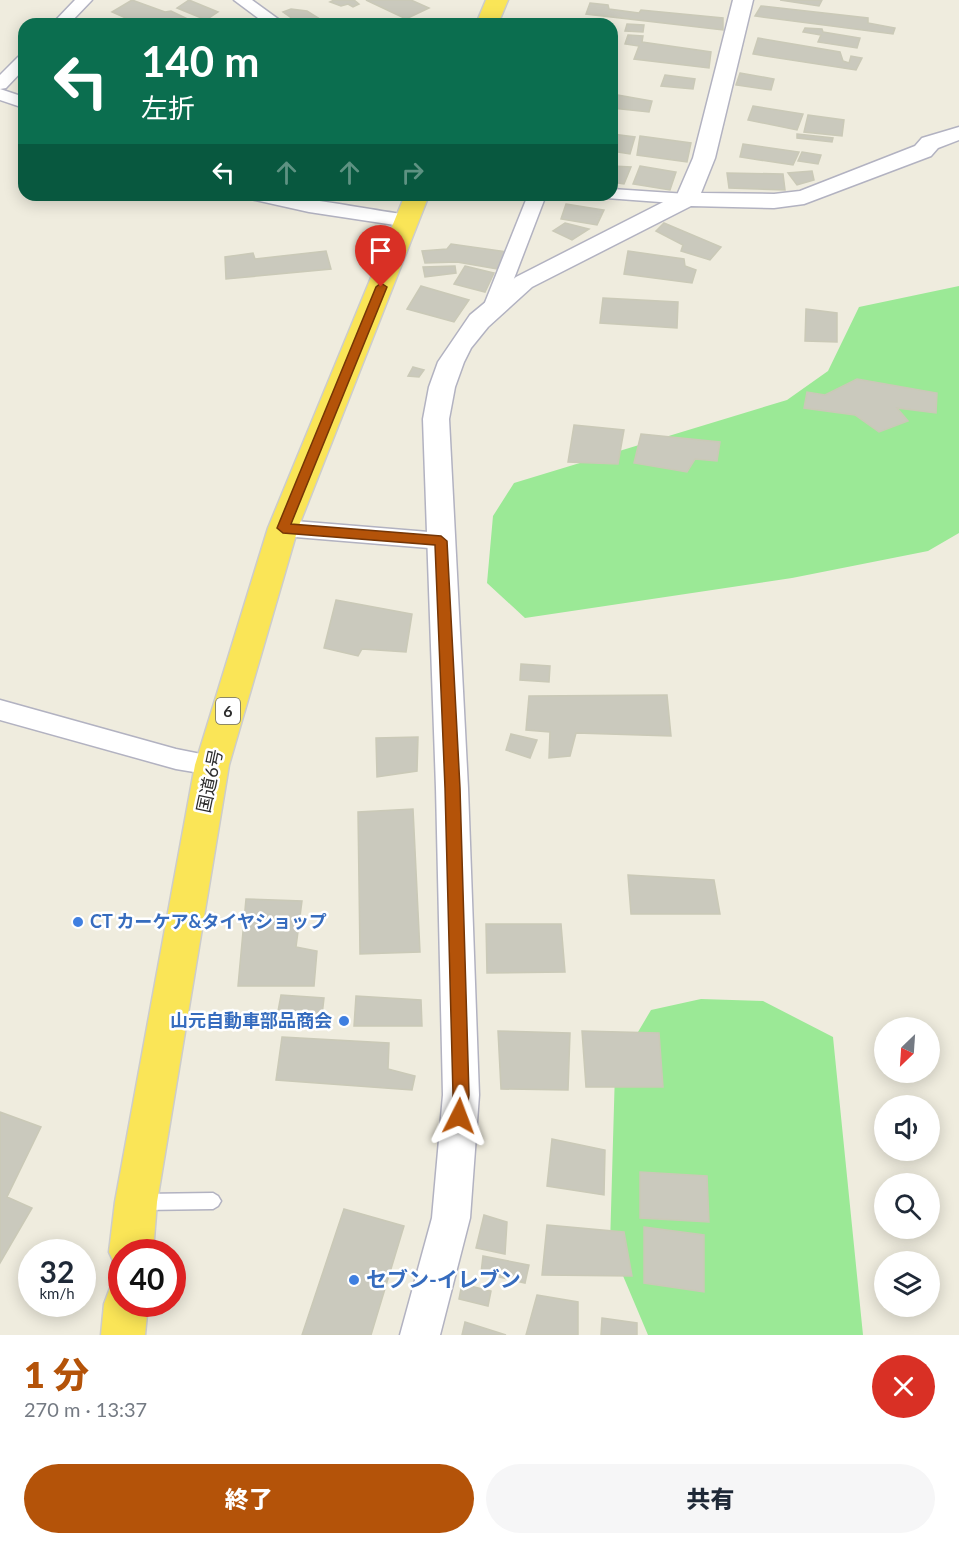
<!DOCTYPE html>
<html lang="ja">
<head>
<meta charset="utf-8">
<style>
	body { margin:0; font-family:Lato,"Noto Sans JP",sans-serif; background:#f6f6f7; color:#1f2937; height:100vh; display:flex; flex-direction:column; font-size:22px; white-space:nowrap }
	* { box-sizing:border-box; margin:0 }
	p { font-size:20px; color:#747a83 }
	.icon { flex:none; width:33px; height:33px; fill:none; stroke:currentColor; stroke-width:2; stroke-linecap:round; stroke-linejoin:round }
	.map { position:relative; height:1335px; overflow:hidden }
	.sheet { display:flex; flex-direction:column; background:#fff; flex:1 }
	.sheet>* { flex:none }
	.banner { position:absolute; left:18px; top:18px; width:600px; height:183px; border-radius:18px; box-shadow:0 3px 15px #0003; background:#0b6e4f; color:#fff; overflow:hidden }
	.needle { width:39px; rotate:205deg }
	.fabs { position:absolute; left:874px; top:1017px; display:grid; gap:12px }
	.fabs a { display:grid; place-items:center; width:66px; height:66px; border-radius:50%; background:#fff; box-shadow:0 3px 15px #0003; font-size:30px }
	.speed { position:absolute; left:18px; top:1239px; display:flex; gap:12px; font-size:30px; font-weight:700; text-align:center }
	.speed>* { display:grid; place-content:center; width:78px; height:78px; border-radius:50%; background:#fff; box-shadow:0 3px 15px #0003; line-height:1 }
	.speed small { font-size:15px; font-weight:400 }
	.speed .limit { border:9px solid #d22; background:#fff; color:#111 }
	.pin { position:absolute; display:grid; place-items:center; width:51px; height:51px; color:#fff; margin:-62px -26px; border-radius:50% 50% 50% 0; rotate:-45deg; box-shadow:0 0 6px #0007 }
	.pin .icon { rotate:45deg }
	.me { position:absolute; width:66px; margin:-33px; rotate:3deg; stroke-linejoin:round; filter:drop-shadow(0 0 4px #0008) }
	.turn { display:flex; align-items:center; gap:21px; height:126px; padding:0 24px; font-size:27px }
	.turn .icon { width:78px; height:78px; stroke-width:2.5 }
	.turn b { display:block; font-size:42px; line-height:51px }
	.lanes { display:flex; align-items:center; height:57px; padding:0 24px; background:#0003; justify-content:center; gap:30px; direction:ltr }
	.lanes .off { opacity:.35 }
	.round { display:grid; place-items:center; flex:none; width:63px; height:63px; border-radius:32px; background:#f6f6f7 }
	.overview { display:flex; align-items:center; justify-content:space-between; height:102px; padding:0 24px }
	h1 { font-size:36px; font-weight:800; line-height:45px; color:#b45309 }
	.cta { display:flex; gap:12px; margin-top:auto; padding:12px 24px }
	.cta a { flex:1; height:69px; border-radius:36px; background:#b45309; color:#fff; font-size:24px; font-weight:800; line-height:69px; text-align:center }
	.cta a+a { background:#f6f6f7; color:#1f2937 }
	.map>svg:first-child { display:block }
</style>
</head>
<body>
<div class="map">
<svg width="959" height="1335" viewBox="0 0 959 1335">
	<rect width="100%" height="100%" fill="#efecde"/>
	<path fill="#9be996" d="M959,286V533L928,551L792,578L525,618L487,583L493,516L514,483L787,400L828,371L859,307Z
		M701,999L763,1001L833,1037L863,1335H648L610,1245L615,1071L651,1010Z"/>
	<path fill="#cac9bd" stroke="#cac9b7" stroke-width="1.5" d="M132,0L165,12L171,11L198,24H139L112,12Z
		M189,0L218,12L206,20L177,8Z
		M334,0H354L359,4L353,7L348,4L341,6L330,2Z
		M366,0H411L429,8L406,19Z
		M780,0H822L819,6Z
		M590,3L608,5L609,9L639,13L641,10L723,18V30L586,14Z
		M761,6L868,18V23L895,28L893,34L755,16Z
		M291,9L307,11L320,19L307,24H300L283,12Z
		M627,24L644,25L643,32L625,31Z
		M805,28L822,29L823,32L860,38L857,48L818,42L821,35L803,32Z
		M628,35L643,36L642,42L711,52L709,68L634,59L639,46L625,44Z
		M758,38L840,52L843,61L849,63L851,56L862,58L856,70L753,54Z
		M740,73L774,79L771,90L736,85Z
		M665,75L695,79L693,89L661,86Z
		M612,94L652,101L649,112L612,108Z
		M753,106L803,114L797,130L748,120Z
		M808,115L844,120L842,136L804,132Z
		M612,134L635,137L630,154L612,151Z
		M797,134L833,138L832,142L797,138Z
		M640,136L691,143L687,162L637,155Z
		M743,144L799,152L793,165L740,157Z
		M802,152L821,155L818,164L798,161Z
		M612,166L631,167L624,184L612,182Z
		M640,166L676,172L670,190L633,184Z
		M812,171L814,180L797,185L788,173Z
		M727,173L783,174L785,190L729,188Z
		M566,204L604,210L597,225L561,219Z
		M565,223L589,229L572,240L553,231Z
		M664,223L721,247L710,260L681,251L683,245L656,231Z
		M451,244L508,252L497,269L457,262L425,263L422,251L447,249Z
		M326,251L331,269L226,279L225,257L253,253L255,259Z
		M628,251L684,259L685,266L696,270L692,283L624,274Z
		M455,266L456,273L425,277L423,267Z
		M465,266L494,273L485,292L454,284Z
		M421,286L469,300L454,322L407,309Z
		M603,298L678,302L677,328L600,323Z
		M806,309L837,313V342L805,341Z
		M413,367L424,370L419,377L408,376Z
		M857,379L937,393L936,413L897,408L908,421L879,432L855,415L804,408L807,392L825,395Z
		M574,425L624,430L618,464L568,462Z
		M641,434L720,442L717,461L695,459L687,472L634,463Z
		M336,600L412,614L406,652L362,649L358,656L324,648Z
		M521,664L550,666L549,682L520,680Z
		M667,695L671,736L576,733L570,756L549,758L550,732L526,730L529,696Z
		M511,734L537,740L530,758L506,750Z
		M418,737L417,771L377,777L376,738Z
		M413,809L420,952L360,954L358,812Z
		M628,875L714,880L720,914H631Z
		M246,899L302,901L296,947L317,951L314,986H238Z
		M486,924H561L565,972L487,973Z
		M281,995L324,998L321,1024L276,1022Z
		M356,996L421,1000L422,1026H354Z
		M498,1031L570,1033L568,1090L501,1089Z
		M582,1031L659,1033L663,1087H586Z
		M282,1037L389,1043L388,1069L415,1076L412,1090L276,1080Z
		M0,1112L41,1127L7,1197L32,1208L0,1263Z
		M552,1139L605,1150L604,1195L547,1186Z
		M640,1172L707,1176L709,1222L640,1218Z
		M344,1209L404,1226L371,1335H302Z
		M484,1215L507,1222L505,1254L476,1248Z
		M547,1225L624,1232L632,1276L542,1275Z
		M644,1227L704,1235V1292L644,1283Z
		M483,1256L529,1265L525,1283L481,1273Z
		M462,1284L491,1291L488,1306L459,1299Z
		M537,1295L578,1302V1335H526Z
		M602,1318L637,1323V1335H601Z
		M465,1322L506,1335H462Z"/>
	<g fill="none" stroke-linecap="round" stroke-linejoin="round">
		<defs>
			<path id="service" d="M213,1193L218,1196L221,1201L218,1206L213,1209L143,1210L138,1207L135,1202L138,1197L143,1194Z"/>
			<path id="minor" d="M75,0H92L69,24H52Z
				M234,0H252L285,24H266Z
				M24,55V69L6,88L0,89L24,97V108L0,100V75L18,57Z
				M612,189L687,194L693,195L696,199L693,203L687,204L606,198L604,195H612Z
				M248,195C299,195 357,208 408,215L414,217L417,221L414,225L408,227L309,212L251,199Z
				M528,195H546L502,310L499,314L492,316L485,314L482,310Z
				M283,520L441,533L449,535L452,541L449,547L441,549L283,536L275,534L272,528L275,522Z
				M0,700L176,749L221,758L225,765L221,772L212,775L176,769L0,720Z"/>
			<path id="tertiary" d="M733,0H753L715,158L701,193L774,194L800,191L915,146L922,138L959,127V140L938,148L931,156L804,204L774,208L691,206L532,287L488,327L471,348L464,362L455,387L449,419L468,788L479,1095L470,1218L440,1335H400L432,1218L443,1095L436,788L423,419L429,387L438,362L470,315L516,277L677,195L693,158Z"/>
			<path id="trunk" d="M486,0H508L498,24H476Z
				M405,195H429L298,528L229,765L157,1202L153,1252H122V1270L116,1267L109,1252L115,1202L195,765L268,528Z
				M122,1284V1304H148L145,1335H101L104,1304L110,1288Z"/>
		</defs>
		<use href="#service" stroke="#b2b2c1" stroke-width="3"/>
		<use href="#minor" stroke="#b2b2c1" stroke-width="3"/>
		<use href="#tertiary" stroke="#b2b2c1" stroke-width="3"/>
		<use href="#trunk" stroke="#ccc" stroke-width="3"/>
		<use href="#service" fill="#fff" fill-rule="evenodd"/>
		<use href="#minor" fill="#fff" fill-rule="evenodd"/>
		<use href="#tertiary" fill="#fff" fill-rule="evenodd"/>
		<use href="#trunk" fill="#fae557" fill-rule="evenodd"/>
	</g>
	<path fill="#b45309" stroke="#753606" stroke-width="1.5" d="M381,283L387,287L291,524L441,536L447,541L460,788L469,1095L465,1122L459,1124L453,1122L451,1116L453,1095L445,788L435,545L283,533L277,528L376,287Z"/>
	<g fill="#3f7fe0" stroke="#fff" stroke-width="2">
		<circle cx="78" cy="922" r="6"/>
		<circle cx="344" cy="1021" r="6"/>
		<circle cx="354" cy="1280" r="6"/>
	</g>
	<g text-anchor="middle" stroke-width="5" stroke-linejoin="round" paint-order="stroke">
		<rect fill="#fff" stroke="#6b6b6b" stroke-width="1.5" x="216" y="698" width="24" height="26" rx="4.5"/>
		<g font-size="16" font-weight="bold" fill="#2c2c2c">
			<text x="228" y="717">6</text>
		</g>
		<g font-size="18" fill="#2c2c2c" stroke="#fff">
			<text transform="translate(210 781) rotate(-78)" y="6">国道6号</text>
		</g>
		<g font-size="18" font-weight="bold" fill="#366cbe" stroke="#fff" text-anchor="start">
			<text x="90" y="928">CT カーケア&amp;タイヤショップ</text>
			<text x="332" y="1027" text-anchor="end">山元自動車部品商会</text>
		</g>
		<g font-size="21" font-weight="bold" fill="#366cbe" stroke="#fff" text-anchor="start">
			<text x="366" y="1287">セブン-イレブン</text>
		</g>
	</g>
</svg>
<div class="fabs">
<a><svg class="needle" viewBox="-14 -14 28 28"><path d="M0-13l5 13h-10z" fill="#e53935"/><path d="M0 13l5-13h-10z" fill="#747a83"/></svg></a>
<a><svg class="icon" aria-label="sound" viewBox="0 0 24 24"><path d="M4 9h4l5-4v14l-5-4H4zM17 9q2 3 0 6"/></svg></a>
<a><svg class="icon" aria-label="search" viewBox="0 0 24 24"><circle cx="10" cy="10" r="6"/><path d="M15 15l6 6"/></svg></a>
<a><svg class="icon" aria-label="layers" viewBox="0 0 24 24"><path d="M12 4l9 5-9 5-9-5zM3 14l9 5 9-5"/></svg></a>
</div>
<div class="speed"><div>32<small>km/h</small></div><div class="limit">40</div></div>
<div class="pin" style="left:381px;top:287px;background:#d93025"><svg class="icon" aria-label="arrive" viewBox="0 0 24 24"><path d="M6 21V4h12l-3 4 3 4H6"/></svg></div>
<svg class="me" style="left:459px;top:1116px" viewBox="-20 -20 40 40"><path d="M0-17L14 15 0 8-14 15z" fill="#b45309" stroke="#fff" stroke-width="4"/></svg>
<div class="banner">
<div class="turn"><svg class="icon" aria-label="left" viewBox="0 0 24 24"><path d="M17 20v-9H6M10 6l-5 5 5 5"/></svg><div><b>140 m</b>左折</div></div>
<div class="lanes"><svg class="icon" aria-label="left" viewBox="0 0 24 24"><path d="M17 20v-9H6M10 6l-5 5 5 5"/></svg><svg class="icon off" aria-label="ahead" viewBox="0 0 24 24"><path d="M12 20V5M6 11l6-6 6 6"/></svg><svg class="icon off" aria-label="ahead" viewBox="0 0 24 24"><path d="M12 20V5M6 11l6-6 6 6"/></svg><svg class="icon off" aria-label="right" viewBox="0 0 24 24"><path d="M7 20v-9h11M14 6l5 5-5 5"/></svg></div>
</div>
</div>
<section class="sheet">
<div class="overview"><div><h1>1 分</h1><p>270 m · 13:37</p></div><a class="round" style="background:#d93025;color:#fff"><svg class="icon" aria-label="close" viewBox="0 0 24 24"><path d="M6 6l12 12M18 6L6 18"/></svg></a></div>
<div class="cta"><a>終了</a><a>共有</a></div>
</section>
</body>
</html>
